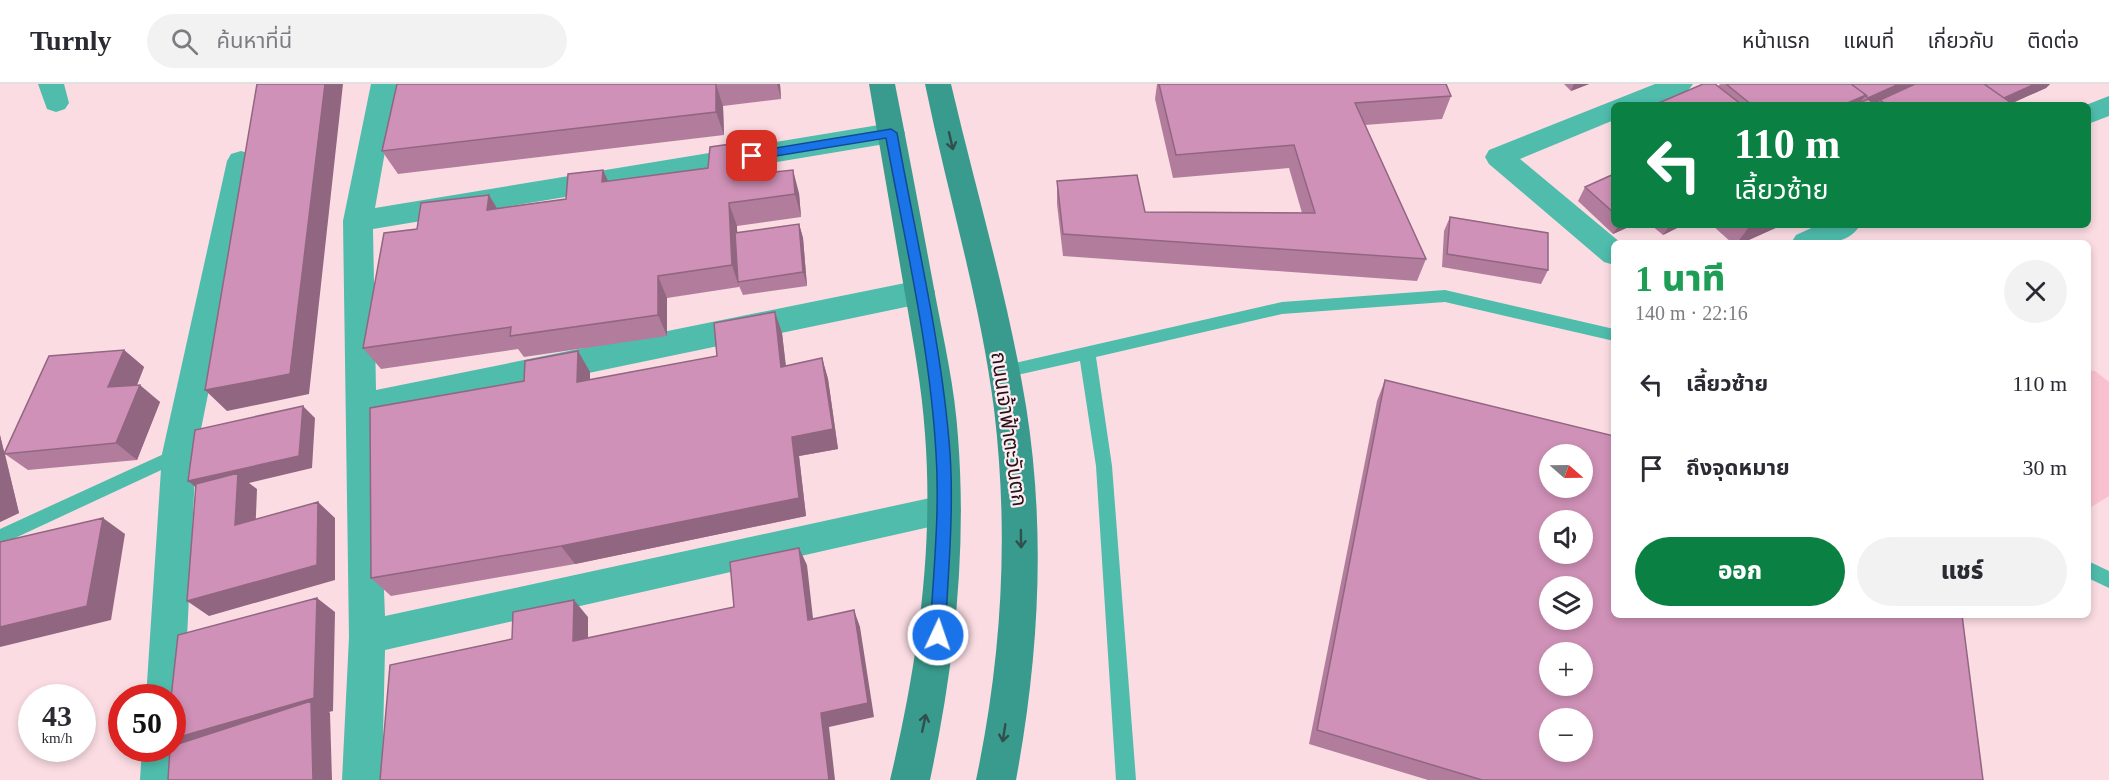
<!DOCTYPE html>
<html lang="th">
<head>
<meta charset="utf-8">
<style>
	body { margin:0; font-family:"Times New Roman","Noto Sans Thai",serif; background:#f2f2f3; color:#2b2b33; height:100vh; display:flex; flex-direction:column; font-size:22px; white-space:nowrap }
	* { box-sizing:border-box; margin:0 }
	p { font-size:20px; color:#7c7c81 }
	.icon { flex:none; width:33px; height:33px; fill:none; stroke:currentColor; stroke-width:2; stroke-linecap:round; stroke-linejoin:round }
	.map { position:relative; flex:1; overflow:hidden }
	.drawer { position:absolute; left:1611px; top:156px; width:480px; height:378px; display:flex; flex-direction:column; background:#fff; border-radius:9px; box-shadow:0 3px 9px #0003 }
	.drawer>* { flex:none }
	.top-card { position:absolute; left:1611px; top:18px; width:480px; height:126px; border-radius:9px; box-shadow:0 3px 9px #0003; background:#0b8043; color:#fff; overflow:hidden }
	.needle { width:39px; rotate:110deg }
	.buttons { position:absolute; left:1539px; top:360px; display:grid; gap:12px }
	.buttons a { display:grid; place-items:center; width:54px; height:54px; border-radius:50%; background:#fff; box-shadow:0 3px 9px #0003; font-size:30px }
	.speed { position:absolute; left:18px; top:600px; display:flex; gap:12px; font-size:30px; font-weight:700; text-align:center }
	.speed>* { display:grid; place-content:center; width:78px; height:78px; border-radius:50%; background:#fff; box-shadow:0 3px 9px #0003; line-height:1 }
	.speed small { font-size:15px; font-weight:400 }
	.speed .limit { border:9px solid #d22; background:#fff; color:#111 }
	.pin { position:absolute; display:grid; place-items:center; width:51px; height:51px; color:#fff; margin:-26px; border-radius:12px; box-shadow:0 3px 9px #0006 }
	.me { position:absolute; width:66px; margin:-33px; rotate:3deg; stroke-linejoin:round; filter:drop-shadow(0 0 4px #0008) }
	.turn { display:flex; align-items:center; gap:21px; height:126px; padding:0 24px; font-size:27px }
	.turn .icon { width:78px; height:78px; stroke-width:2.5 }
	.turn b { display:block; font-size:42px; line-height:51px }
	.round { display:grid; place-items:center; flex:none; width:63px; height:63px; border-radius:32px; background:#f2f2f3 }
	.summary { display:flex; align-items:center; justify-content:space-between; height:102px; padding:0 24px }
	h1 { font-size:36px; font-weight:800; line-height:45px; color:#1e9e55 }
	.button { display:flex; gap:12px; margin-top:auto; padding:12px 24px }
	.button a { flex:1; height:69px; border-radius:36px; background:#0b8043; color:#fff; font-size:24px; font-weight:800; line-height:69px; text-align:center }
	.button a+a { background:#f2f2f3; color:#2b2b33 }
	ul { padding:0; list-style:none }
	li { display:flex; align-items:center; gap:18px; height:84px; padding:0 24px }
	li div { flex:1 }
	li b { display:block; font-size:22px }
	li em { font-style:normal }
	header { display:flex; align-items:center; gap:36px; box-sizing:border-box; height:84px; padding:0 30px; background:#fff; border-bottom:2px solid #e1e1e2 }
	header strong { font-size:28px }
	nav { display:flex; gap:33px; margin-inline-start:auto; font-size:21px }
	.search { width:420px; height:54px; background:#f2f2f3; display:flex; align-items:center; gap:15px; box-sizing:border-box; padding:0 21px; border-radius:33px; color:#7c7c81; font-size:22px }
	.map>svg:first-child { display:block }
</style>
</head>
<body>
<header>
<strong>Turnly</strong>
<div class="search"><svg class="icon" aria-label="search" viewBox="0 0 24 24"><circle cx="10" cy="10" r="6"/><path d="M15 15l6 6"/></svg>ค้นหาที่นี่</div>
<nav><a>หน้าแรก</a><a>แผนที่</a><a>เกี่ยวกับ</a><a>ติดต่อ</a></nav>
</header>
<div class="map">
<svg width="2109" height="696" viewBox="0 0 2109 696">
	<rect width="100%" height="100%" fill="#fbdce3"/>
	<path fill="#f9c1cf" d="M2088,286L2095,287L2109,298V412L2088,425Z"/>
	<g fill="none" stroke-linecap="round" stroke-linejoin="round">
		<path fill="#4fbcac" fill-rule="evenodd" d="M1445,206L1614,245V257L1445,218L1282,230L1096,273L1112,382L1136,696H1116L1096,382L1080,277L1003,294L997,293L995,288L997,283L1282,218Z
			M179,363L185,365L187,370L185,375L0,461V445Z
			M2088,477L2109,487V504L2088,494Z"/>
		<path fill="#4fbcac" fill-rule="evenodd" d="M38,0H64L69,19L65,25L56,28L47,25Z
			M371,0H397L375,124L891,39L901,42L905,49L901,56L891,59L373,145L376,306L920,196L931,200L935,208L931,216L920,220L377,333L385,532L944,411L956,415L961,426L956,437L385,566L382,696H342L349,553L343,137Z
			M1655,0H1693C1680,22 1637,21 1614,21V36L1520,75L1621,159H1614V181L1604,178L1489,80L1485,73L1489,66Z
			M2109,12V32L2088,40V21H2086Z
			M241,67L251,70L255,77L196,370L184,614L178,627L172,629V614H146L162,370L227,77L231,70Z
			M1818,141H1860C1847,164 1814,159 1791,159L1796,151Z
			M172,649L176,650L181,664L180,696H140L142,664H172Z"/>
		<path fill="#399b8d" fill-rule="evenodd" d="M869,0H895C909,70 922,140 935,210C944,257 955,305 958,353C967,469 954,583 930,696H890C917,583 934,466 925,350C922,303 913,257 905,210C893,140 881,70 869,0Z
			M925,0H951C976,107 1008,213 1026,322C1046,447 1039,572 1016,696H976C1002,573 1009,450 994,325C980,215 947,108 925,0Z"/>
	</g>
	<path fill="#b27d9d" d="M397,0H780L781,15L723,22L724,51L398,90L382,67Z
		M1157,0H1446L1451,12L1442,35L1365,41L1426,175L1417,197L1063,172L1057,120V97L1145,128L1302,129L1289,84L1173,94L1155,15Z
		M1564,0H1589L1571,7Z
		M1720,0H2050L2046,4L2012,19L2014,21H1654L1718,2Z
		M765,55L772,78V89L799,109L801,133L737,142V149L799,140L803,154L807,202L743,211L739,202V203L667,214V252L524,273L518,265L381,285L363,264L417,145L489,111L497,124L566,115L603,86L608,98L708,84Z
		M1614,90V141H1633L1613,150L1578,117L1585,103Z
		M1450,133L1548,186L1541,200L1442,183L1444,147Z
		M1651,141H1683L1663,151Z
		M1712,141H1782L1742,159H1732Z
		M775,228L782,249L786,282L822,274L828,295L838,365L799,372L806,432L575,480L391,512L371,494L524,297L578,267L590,288V296L717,272Z
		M124,266L144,283L137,301L160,318L137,376L28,386L5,370L19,429L0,438V351L4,368Z
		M1385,296L1983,696H1428L1309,660L1377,317Z"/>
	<path fill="#916680" d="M325,0H343L309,310L227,327L205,306Z
		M716,0L723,22L724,51L716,28Z
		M777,0H780L781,15Z
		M1574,0H1589L1571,7Z
		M1899,0H1921L1880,16L1877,20L1874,21H1862L1868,14Z
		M2035,0H2050L2046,4L2008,21L2003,14Z
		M1866,11L1858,21H1843Z
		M765,55L772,78L771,112L765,89Z
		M603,86L613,108L602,98Z
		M793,86L799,109L801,133L795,110Z
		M489,111L502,133L487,126Z
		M729,119L737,142L739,198H738L739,203L732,181Z
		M799,140L803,154L807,202L803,188Z
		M1619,141H1633L1613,150Z
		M1670,141H1683L1663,151Z
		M1754,141H1782L1742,159H1737L1749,143Z
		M658,192L667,214V252L658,231Z
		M775,228L782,249L788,303L781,283Z
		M124,266L144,283L129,321L108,303Z
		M578,267L590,288V319L577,298Z
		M822,274L828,295L838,365L799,372L806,432L575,480L561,462L792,353Z
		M140,301L160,318L137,376L116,359Z
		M303,322L315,334L312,384L249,399L257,405L255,456L235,441L203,409L188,397Z
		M0,351L19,429L0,438Z
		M318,418L335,434V496L209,532L187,517Z
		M103,434L125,450L111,536L0,563V543Z
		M799,464L807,481L815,552L808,536Z
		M317,514L335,528L333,627L329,628L330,629L332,696H313L190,668L172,659V655Z
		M574,516L588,533V572L573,557Z
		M854,526L860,543L874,633L829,643L835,696H829L821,629Z"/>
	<path fill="#cf91b7" stroke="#916680" stroke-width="1.5" fill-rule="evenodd" d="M257,0H325L290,290L205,306Z
		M397,0H716V28L382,67Z
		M1159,0H1446L1451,12L1355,19L1426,175L1063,150L1057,97L1137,91L1145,128L1315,129L1294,61L1176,71Z
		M1703,0H1715L1742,21H1654Z
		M1726,0H1851L1866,11L1843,21H1752Z
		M1851,0H1899L1868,14L1865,11H1866Z
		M1915,0H1984L2014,21H1887L1880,16Z
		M1984,0H2035L2004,14Z
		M1868,15L1876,21H1855Z
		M765,55V89L793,86L795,110L729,119L732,181L658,192V231L510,252L511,243L363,264L384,149L417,145L421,119L489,111L487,126L566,115L568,90L603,86L602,98L708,84L710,63Z
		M1614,90V129L1585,103Z
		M1450,133L1548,149V186L1447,170Z
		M799,140L803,188L738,198L735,149Z
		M775,228L781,283L822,274L833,345L792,353L799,414L561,462L371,494L370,324L524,297L525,277L578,267L577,298L717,272L714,239Z
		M124,266L108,303L140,301L116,359L4,370L49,272Z
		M1385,296L1614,352V531H1962L1983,696H1482L1317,646ZM1550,370H1582V404H1550ZM1550,436H1582V470H1550ZM1550,502H1582V536H1550ZM1550,568H1582V602H1550ZM1550,634H1582V668H1550Z
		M303,322L299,372L188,397L195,346Z
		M238,389L235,441L318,418L317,481L187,517L196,400Z
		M103,434L87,522L0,543V458Z
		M799,464L808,536L854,526L868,619L821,629L829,696H380L390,581L512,555L513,528L574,516L573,557L734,523L730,478Z
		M317,514L314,614L172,655V614H171L178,551Z
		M311,617L313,696H168L170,664H172V662Z"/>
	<defs><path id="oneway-shaft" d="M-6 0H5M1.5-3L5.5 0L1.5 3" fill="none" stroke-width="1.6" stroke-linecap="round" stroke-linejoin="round" transform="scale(1.5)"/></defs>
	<g stroke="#314f4d">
		<use href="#oneway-shaft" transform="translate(951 57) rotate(77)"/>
		<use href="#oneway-shaft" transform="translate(1021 455) rotate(89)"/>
		<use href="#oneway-shaft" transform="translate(924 639) rotate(-78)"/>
		<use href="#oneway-shaft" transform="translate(1004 649) rotate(99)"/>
	</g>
	<path fill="#1a73e8" stroke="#114b97" stroke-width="1.5" d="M891,45L897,49C916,155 942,261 950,369C954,429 948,491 945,551L943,556L938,558L932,556L930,551C933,491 940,430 936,369C930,263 905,158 886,54L752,76L746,72L752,68Z"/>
	<g text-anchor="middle" stroke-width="4.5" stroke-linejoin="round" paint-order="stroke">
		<g font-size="21" fill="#2a1018" stroke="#fdedf1">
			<text transform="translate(1009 345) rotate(82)" y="7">ถนนเจ้าฟ้าตะวันตก</text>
		</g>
	</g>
</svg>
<div class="buttons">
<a><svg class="needle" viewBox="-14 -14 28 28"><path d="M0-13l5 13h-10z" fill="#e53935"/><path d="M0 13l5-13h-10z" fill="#7c7c81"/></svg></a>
<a><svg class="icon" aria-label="sound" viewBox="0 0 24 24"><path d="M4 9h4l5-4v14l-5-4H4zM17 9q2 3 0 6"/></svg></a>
<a><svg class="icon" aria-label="layers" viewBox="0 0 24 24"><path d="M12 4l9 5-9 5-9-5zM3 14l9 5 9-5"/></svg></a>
<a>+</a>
<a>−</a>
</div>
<div class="speed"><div>43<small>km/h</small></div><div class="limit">50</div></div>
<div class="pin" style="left:752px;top:72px;background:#d93025"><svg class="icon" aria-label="arrive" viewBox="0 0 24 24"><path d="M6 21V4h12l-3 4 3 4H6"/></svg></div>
<svg class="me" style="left:938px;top:551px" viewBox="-20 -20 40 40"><circle r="17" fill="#1a73e8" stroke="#fff" stroke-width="3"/><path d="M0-11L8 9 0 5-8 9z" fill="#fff"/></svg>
<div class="top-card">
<div class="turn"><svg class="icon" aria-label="left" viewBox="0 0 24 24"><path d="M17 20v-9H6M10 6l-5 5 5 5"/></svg><div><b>110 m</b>เลี้ยวซ้าย</div></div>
</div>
<section class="drawer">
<div class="summary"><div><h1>1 นาที</h1><p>140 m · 22:16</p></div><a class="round"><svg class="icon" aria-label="close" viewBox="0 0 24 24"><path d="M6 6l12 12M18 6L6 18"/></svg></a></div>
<ul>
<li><svg class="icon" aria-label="left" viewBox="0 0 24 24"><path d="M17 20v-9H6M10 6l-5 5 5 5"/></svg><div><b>เลี้ยวซ้าย</b></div><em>110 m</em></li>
<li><svg class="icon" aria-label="arrive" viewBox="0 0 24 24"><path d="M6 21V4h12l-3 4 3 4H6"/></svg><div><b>ถึงจุดหมาย</b></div><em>30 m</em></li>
</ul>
<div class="button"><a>ออก</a><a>แชร์</a></div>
</section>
</div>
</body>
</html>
